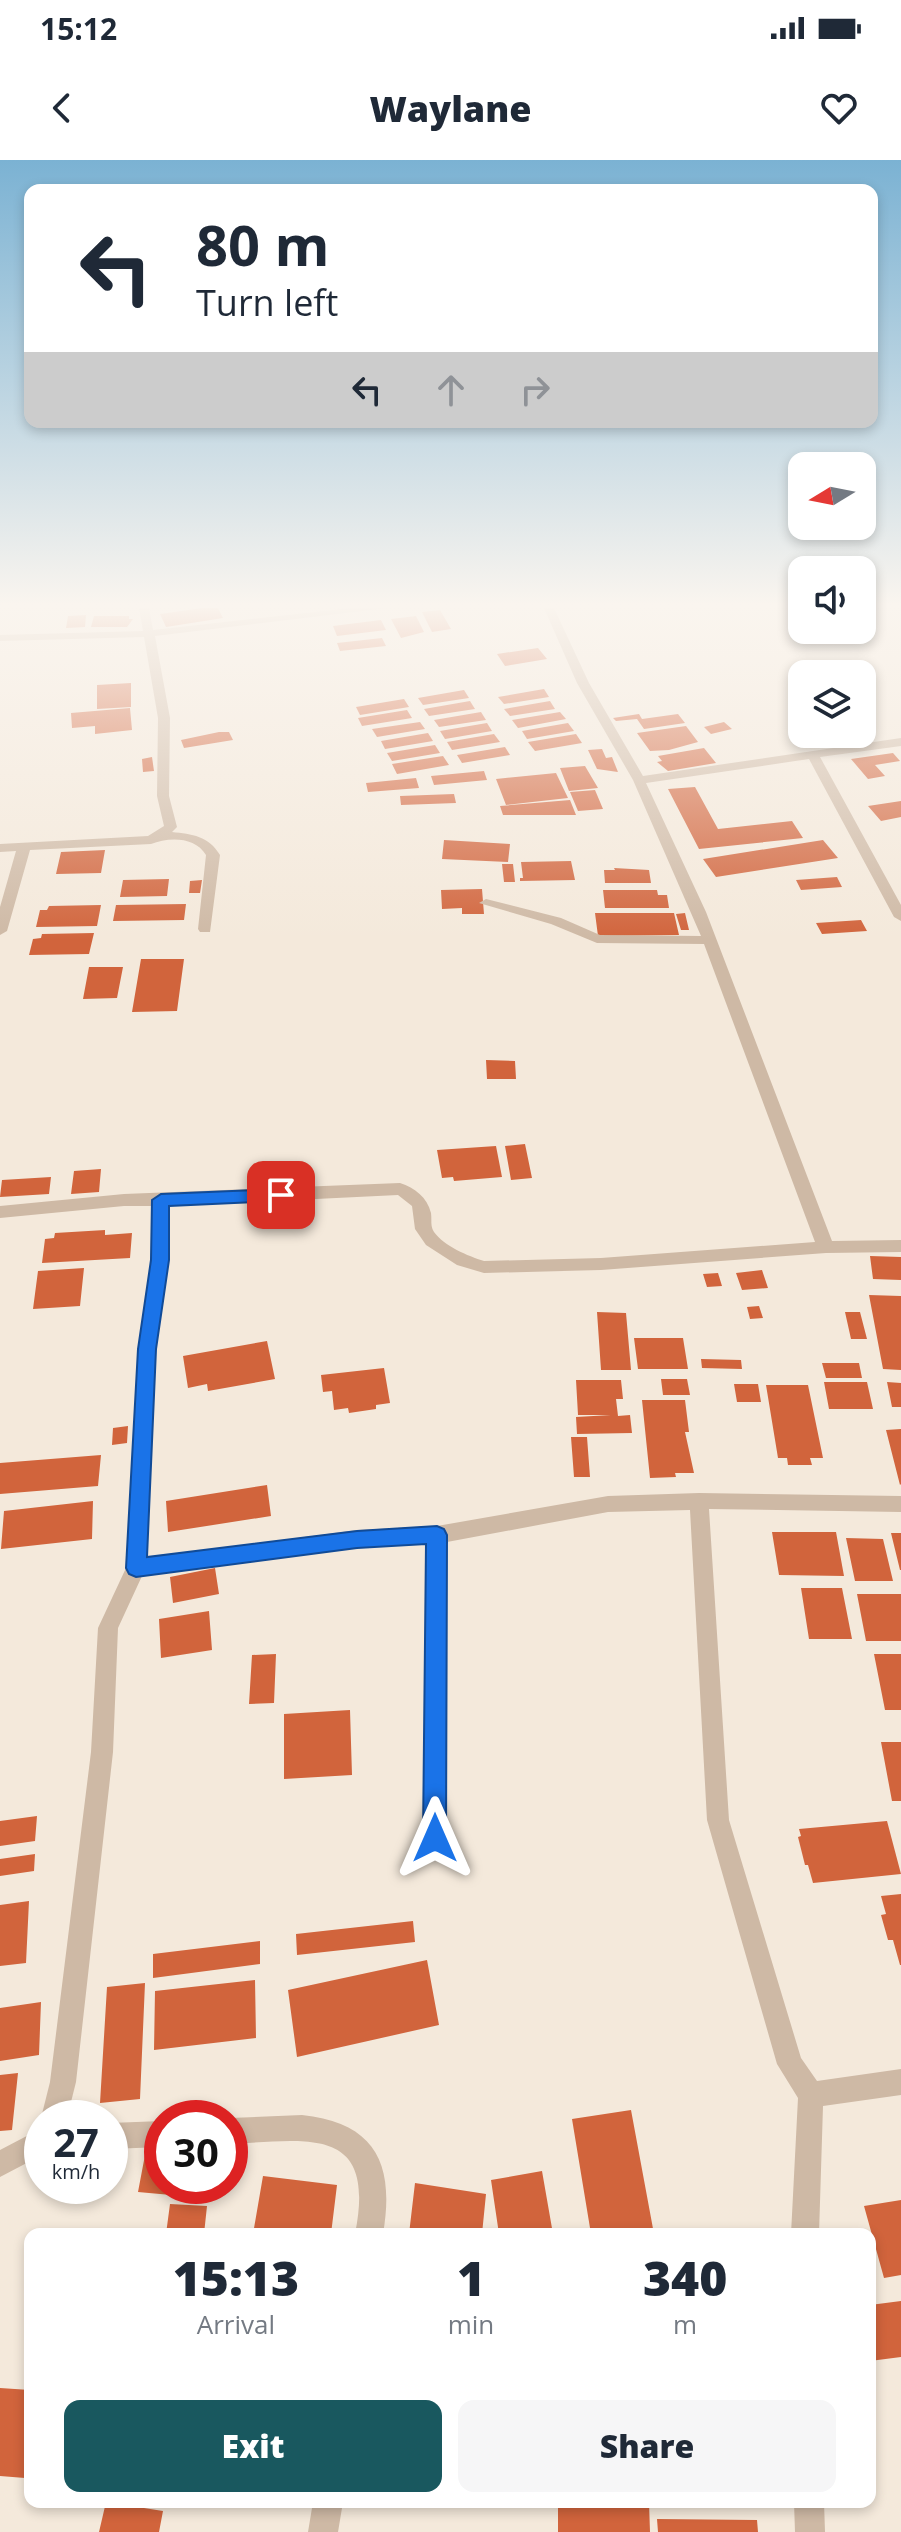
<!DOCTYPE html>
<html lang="en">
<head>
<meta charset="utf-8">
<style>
	body { margin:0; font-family:"Open Sans",sans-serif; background:#f6f6f7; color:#1f2937; height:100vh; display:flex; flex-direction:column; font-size:30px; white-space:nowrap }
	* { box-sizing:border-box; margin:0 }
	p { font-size:26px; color:#747a83 }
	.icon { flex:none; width:44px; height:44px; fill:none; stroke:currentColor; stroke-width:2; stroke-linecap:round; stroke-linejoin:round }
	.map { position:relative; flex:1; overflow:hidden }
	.side { position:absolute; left:24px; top:2068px; width:852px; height:280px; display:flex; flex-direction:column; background:#fff; border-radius:16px; box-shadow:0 4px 12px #0003 }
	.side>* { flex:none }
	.hud { position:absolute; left:24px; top:24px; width:854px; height:244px; border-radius:16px; box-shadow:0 4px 12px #0003; background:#fff; color:#1f2937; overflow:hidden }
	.needle { width:52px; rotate:260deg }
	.buttons { position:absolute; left:788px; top:292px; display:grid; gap:16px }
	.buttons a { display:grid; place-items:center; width:88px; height:88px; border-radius:16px; background:#fff; box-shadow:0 4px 12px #0003; font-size:40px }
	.speed { position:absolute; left:24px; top:1940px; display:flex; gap:16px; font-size:40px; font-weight:700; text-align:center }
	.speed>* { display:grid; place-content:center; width:104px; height:104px; border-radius:50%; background:#fff; box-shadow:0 4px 12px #0003; line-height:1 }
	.speed small { font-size:20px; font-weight:400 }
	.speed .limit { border:12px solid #d22; background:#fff; color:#111 }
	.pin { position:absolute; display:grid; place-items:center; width:68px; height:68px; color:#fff; margin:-34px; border-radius:16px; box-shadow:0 4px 12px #0006 }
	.me { position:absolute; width:88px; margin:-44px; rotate:0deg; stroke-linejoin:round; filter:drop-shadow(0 0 6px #0008) }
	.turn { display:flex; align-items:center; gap:28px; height:168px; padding:0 40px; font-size:36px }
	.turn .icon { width:104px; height:104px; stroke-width:2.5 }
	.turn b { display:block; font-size:56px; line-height:68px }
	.lanes { display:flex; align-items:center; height:76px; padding:0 40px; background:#0003; justify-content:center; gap:40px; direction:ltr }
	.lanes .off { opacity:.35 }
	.eta { display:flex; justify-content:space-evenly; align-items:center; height:136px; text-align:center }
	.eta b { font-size:48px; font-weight:800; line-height:56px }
	.primary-button { display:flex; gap:16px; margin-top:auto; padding:16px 40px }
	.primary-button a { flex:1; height:92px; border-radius:16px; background:#19585f; color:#fff; font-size:32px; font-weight:800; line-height:92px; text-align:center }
	.primary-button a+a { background:#f6f6f7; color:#1f2937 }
	.status { display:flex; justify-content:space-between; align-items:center; height:56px; padding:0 40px; background:#fff; direction:ltr }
	.status svg { height:22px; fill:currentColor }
	header { display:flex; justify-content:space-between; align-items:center; height:104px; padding:0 40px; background:#fff; font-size:36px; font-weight:800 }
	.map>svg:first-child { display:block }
</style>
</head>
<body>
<div class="status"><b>15:12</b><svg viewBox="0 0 49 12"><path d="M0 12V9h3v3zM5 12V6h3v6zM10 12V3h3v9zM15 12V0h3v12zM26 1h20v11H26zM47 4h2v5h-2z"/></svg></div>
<header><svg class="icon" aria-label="back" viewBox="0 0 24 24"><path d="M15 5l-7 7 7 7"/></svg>Waylane<svg class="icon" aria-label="heart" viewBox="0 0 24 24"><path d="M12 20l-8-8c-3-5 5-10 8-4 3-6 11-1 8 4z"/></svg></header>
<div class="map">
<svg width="901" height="2372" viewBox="0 0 901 2372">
	<rect width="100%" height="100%" fill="#f4e9db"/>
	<path fill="#d1643c" d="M202,448H218L223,458L166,467L160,454Z
		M440,450L451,469L432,472L422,452Z
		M86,455L85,467L66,468L68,456Z
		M94,456H129V459H133L127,467H91Z
		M416,456L424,472L401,478L391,459Z
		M381,460L386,470L337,476L333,466Z
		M382,478L386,486L340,491L337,483Z
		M538,488L547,499L505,506L497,494Z
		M131,523V547L97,549V525Z
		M544,529L549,537L504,544L498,537Z
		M464,530L469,538L423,545L418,538Z
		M404,539L409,547L360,555L356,547Z
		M470,541L475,549L429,556L424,549Z
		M550,541L555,549L510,556L504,549Z
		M130,548L132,570L95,574V566L72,568L71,553Z
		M407,550L412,558L362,566L358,558Z
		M481,552L486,560L439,567L434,560Z
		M560,552L566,559L518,568L512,560Z
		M639,554L642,559L678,554L685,563L644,569L637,559L616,561L613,558Z
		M420,562L425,569L377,577L372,569Z
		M724,562L732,569L711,574L704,567Z
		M487,563L492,571L445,579L440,571Z
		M568,563L574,571L527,579L522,571Z
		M686,566L698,582L669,590L650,591L637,573Z
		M219,572H229L233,580L184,588L181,580Z
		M428,573L433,581L385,589L381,581Z
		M494,574L500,582L452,590L447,582Z
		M576,574L582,583L535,591L528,582Z
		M435,585L440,593L392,601L387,593Z
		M505,587L510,595L462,603L457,595Z
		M704,588L716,603L668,611L657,602L662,601L658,596Z
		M602,589L606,598L612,597L618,612L597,609L588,590Z
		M893,593L900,601L875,605L885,616L868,619L851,599Z
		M443,596L449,605L397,614L392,604Z
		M152,597L154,611L143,612L142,599Z
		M585,606L598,628L569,631L560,608Z
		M484,611L487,620L434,625L431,616Z
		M556,613L568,638L506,645L496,619Z
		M416,618L419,628L368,632L366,623Z
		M695,627L718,669L792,661L803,678L699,689L668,629Z
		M595,630L603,649L578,651L570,632Z
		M454,634L456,643L401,645L400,636Z
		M570,640L576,655H503L500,646Z
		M901,641V657L881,661L868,646Z
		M444,680L510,684L508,702L442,699Z
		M823,680L838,698L716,717L703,699Z
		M105,690L101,713L56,714L61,692Z
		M571,701L575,720L520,721V718H523L521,702Z
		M502,704H513L515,722H504Z
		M614,708L649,710L651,723H605L604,710H615Z
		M837,717L842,727L801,730L796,720Z
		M169,719L167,736L120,737L123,720Z
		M202,720L200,733H189L190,721Z
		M482,729L484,754H462V748L442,749L441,730Z
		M603,730H657L658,735H667L669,748H605Z
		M186,744L184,760L113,761L116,745Z
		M101,745L97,766L36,767L40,750H47L49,746Z
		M595,753H674L679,775L598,776Z
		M685,753L689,770H681L676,754Z
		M861,760L867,771L822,774L816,763Z
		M94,773L89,794L29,795L33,779L41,778L42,774Z
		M141,799H184L177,851L132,852Z
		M89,807H123L117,838L83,839Z
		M486,900L515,901L516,919H487Z
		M525,984L532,1018L511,1020L505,986Z
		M496,986L502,1017L454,1021L453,1017L442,1018L437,990Z
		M101,1009L99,1032L71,1034L74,1011Z
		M51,1017L49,1034L0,1037L2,1020Z
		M105,1070V1075L132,1073L130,1098L42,1103L45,1079L54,1078L55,1073Z
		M870,1096L901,1097V1120L873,1119Z
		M84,1108L80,1146L33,1149L38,1111Z
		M762,1110L768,1128L742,1130L736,1113Z
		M718,1113L722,1126L707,1127L703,1114Z
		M869,1135L901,1136V1210L883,1209Z
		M759,1146L763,1158L750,1159L747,1147Z
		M597,1152L626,1153L631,1210H601Z
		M845,1152H860L867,1179H851Z
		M634,1178H683L688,1209H638Z
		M267,1181L275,1219L208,1231L207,1224L188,1228L183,1196Z
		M701,1199L741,1200L742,1209L702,1208Z
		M822,1203H859L862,1218H826Z
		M384,1208L390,1243L376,1245V1249L349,1253L348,1248L334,1250L332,1231L323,1232L321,1215Z
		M661,1219H687L690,1235H663Z
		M576,1220H621L623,1239H616L618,1256L630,1255L632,1273L577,1274L576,1257L611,1255H578Z
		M824,1222H867L873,1249H829Z
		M887,1222L901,1223V1247H892Z
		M734,1224H758L761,1242H737Z
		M766,1225H808L823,1298H810L812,1305H788L787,1298H778Z
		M642,1240H685L689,1272H685L694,1313H675L676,1317L650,1318Z
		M128,1266L127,1283L112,1285L113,1268Z
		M901,1269V1324L900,1325L886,1270Z
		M571,1277H587L590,1317H574Z
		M101,1295L98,1326L0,1334V1303Z
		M267,1325L271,1356L168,1372L166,1341Z
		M93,1341L92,1379L1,1389L4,1351Z
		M772,1372H836L844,1416L779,1415Z
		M891,1373H901V1410H900Z
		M846,1378L883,1379L893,1421H855Z
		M215,1408L219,1434L173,1443L170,1417Z
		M801,1428H842L852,1479H809Z
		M857,1434H901V1481H866Z
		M209,1451L212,1490L161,1498L159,1459Z
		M276,1494L274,1543L249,1544L252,1495Z
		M874,1494H901V1550H885Z
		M350,1550L352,1615L284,1619V1554Z
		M881,1582H901V1641H892Z
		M37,1656L35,1681L0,1686V1661Z
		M887,1661L901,1714L813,1723L808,1705H805L798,1677L801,1676L799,1669Z
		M35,1694L34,1711L0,1716V1699Z
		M901,1734V1805H900L893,1780H888L881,1755L886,1754L881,1736Z
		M29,1741L26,1803L0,1806V1745Z
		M413,1761L415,1782L297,1795L296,1774Z
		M260,1781V1804L153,1818V1794Z
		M427,1800L439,1865L297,1897L288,1830Z
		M255,1820L256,1878L154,1890L155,1831Z
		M145,1823L140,1939L100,1943L107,1827Z
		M41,1842L39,1895L0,1901V1848Z
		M18,1913L12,1970L0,1971V1915Z
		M631,1950L654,2074H591L572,1959Z
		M145,1995L162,1997V2026H173L171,2035L138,2032Z
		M542,2011L553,2074H499L491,2020Z
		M263,2016L337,2025L331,2074H253Z
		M415,2023L486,2034L482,2074H409Z
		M901,2040V2115L884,2118L864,2046Z
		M170,2044L207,2046L204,2074H166Z
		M901,2141V2197L870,2201V2145Z
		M0,2228L30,2230V2293L25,2318L0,2316Z
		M106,2342L163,2351L159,2372H99Z
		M558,2342H649L650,2372H558Z
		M657,2359L757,2360L758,2372H658Z"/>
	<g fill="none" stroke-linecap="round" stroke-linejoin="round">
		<path fill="#ceb9a5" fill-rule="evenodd" d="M139,448H149L153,470L351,448H387L155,476L170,558L169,636L177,667L172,672C192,674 209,676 220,695L210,772H200L198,769L206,695C195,676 168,677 151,684L30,690L7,771L0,775V747L16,691L0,692V684L148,676L164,666L157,636L158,558L144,477L0,481V475L143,471Z
			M544,448H554L589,523L643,616L901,578V586L820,597L901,745V761L894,757L809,599L646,623L706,752L832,1081L901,1080V1092L826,1093L601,1110L484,1113L457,1105L426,1085L415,1069L412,1046L398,1035L169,1046V1100L156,1189L147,1398L357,1370L437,1366L608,1336L699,1333L901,1336V1352L709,1349L729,1660L801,1898L817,1921L901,1909V1935L823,1946L819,2074H791L798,1938L777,1904L707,1660L690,1350L608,1352L447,1382L446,1678L443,1686L435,1689L427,1686L424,1678L427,1384L357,1388L142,1416L118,1468L113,1592L76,1922L67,1958H41L50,1922L91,1592L98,1468L126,1408L138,1189L151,1100L153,1046H124L0,1058V1046L124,1034L400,1023C415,1028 427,1037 431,1053C432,1060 430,1066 434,1072C444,1086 468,1096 484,1101L601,1098L815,1082L704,784L597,783L551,764L479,743L486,739L561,758L600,775L701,776L633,620L577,523Z
			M302,1955C376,1963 395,2004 383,2074H355C377,1965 309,1980 230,1984V1958Z
			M162,1961V1987L110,1989V1963Z
			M42,1968V1995L0,2017V1990Z
			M313,2342H343L338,2372H308Z
			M794,2342H824L825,2372H795Z"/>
	</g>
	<linearGradient id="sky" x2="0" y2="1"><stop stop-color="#7bb2d3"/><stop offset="0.57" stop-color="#faf5ef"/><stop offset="1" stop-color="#faf5ef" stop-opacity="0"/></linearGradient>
	<rect width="901" height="780" fill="url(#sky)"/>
	<path fill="#1a73e8" stroke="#114b97" stroke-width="2" d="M281,1029L289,1035L281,1041L169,1046V1100L156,1189L147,1397L357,1371L437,1366L444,1369L447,1375L446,1678L443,1686L435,1689L426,1686L423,1678L426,1384L357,1388L136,1417L129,1414L126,1408L138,1189L151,1100L152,1040L161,1034Z"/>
</svg>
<div class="buttons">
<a><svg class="needle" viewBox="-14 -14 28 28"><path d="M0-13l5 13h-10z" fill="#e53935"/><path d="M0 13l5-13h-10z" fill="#747a83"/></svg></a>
<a><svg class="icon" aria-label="sound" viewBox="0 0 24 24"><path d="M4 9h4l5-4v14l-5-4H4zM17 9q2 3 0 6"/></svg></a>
<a><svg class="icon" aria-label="layers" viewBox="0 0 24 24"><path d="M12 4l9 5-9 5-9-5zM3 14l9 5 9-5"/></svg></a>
</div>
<div class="speed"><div>27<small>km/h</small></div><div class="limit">30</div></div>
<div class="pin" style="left:281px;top:1035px;background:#d93025"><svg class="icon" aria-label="arrive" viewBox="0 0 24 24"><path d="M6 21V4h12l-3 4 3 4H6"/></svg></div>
<svg class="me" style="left:435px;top:1678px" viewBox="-20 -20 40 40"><path d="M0-17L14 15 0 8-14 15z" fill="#1a73e8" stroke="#fff" stroke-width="4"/></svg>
<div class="hud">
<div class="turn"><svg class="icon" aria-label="left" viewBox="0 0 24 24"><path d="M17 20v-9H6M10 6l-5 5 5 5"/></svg><div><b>80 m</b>Turn left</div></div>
<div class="lanes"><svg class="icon" aria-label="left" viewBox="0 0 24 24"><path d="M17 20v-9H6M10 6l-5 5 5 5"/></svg><svg class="icon off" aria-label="ahead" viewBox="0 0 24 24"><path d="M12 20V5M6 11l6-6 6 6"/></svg><svg class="icon off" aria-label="right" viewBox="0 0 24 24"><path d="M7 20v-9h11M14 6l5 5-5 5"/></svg></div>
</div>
<section class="side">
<div class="eta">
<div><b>15:13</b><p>Arrival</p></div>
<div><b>1</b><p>min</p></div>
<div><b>340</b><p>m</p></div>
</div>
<div class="primary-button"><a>Exit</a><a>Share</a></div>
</section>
</div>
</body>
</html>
